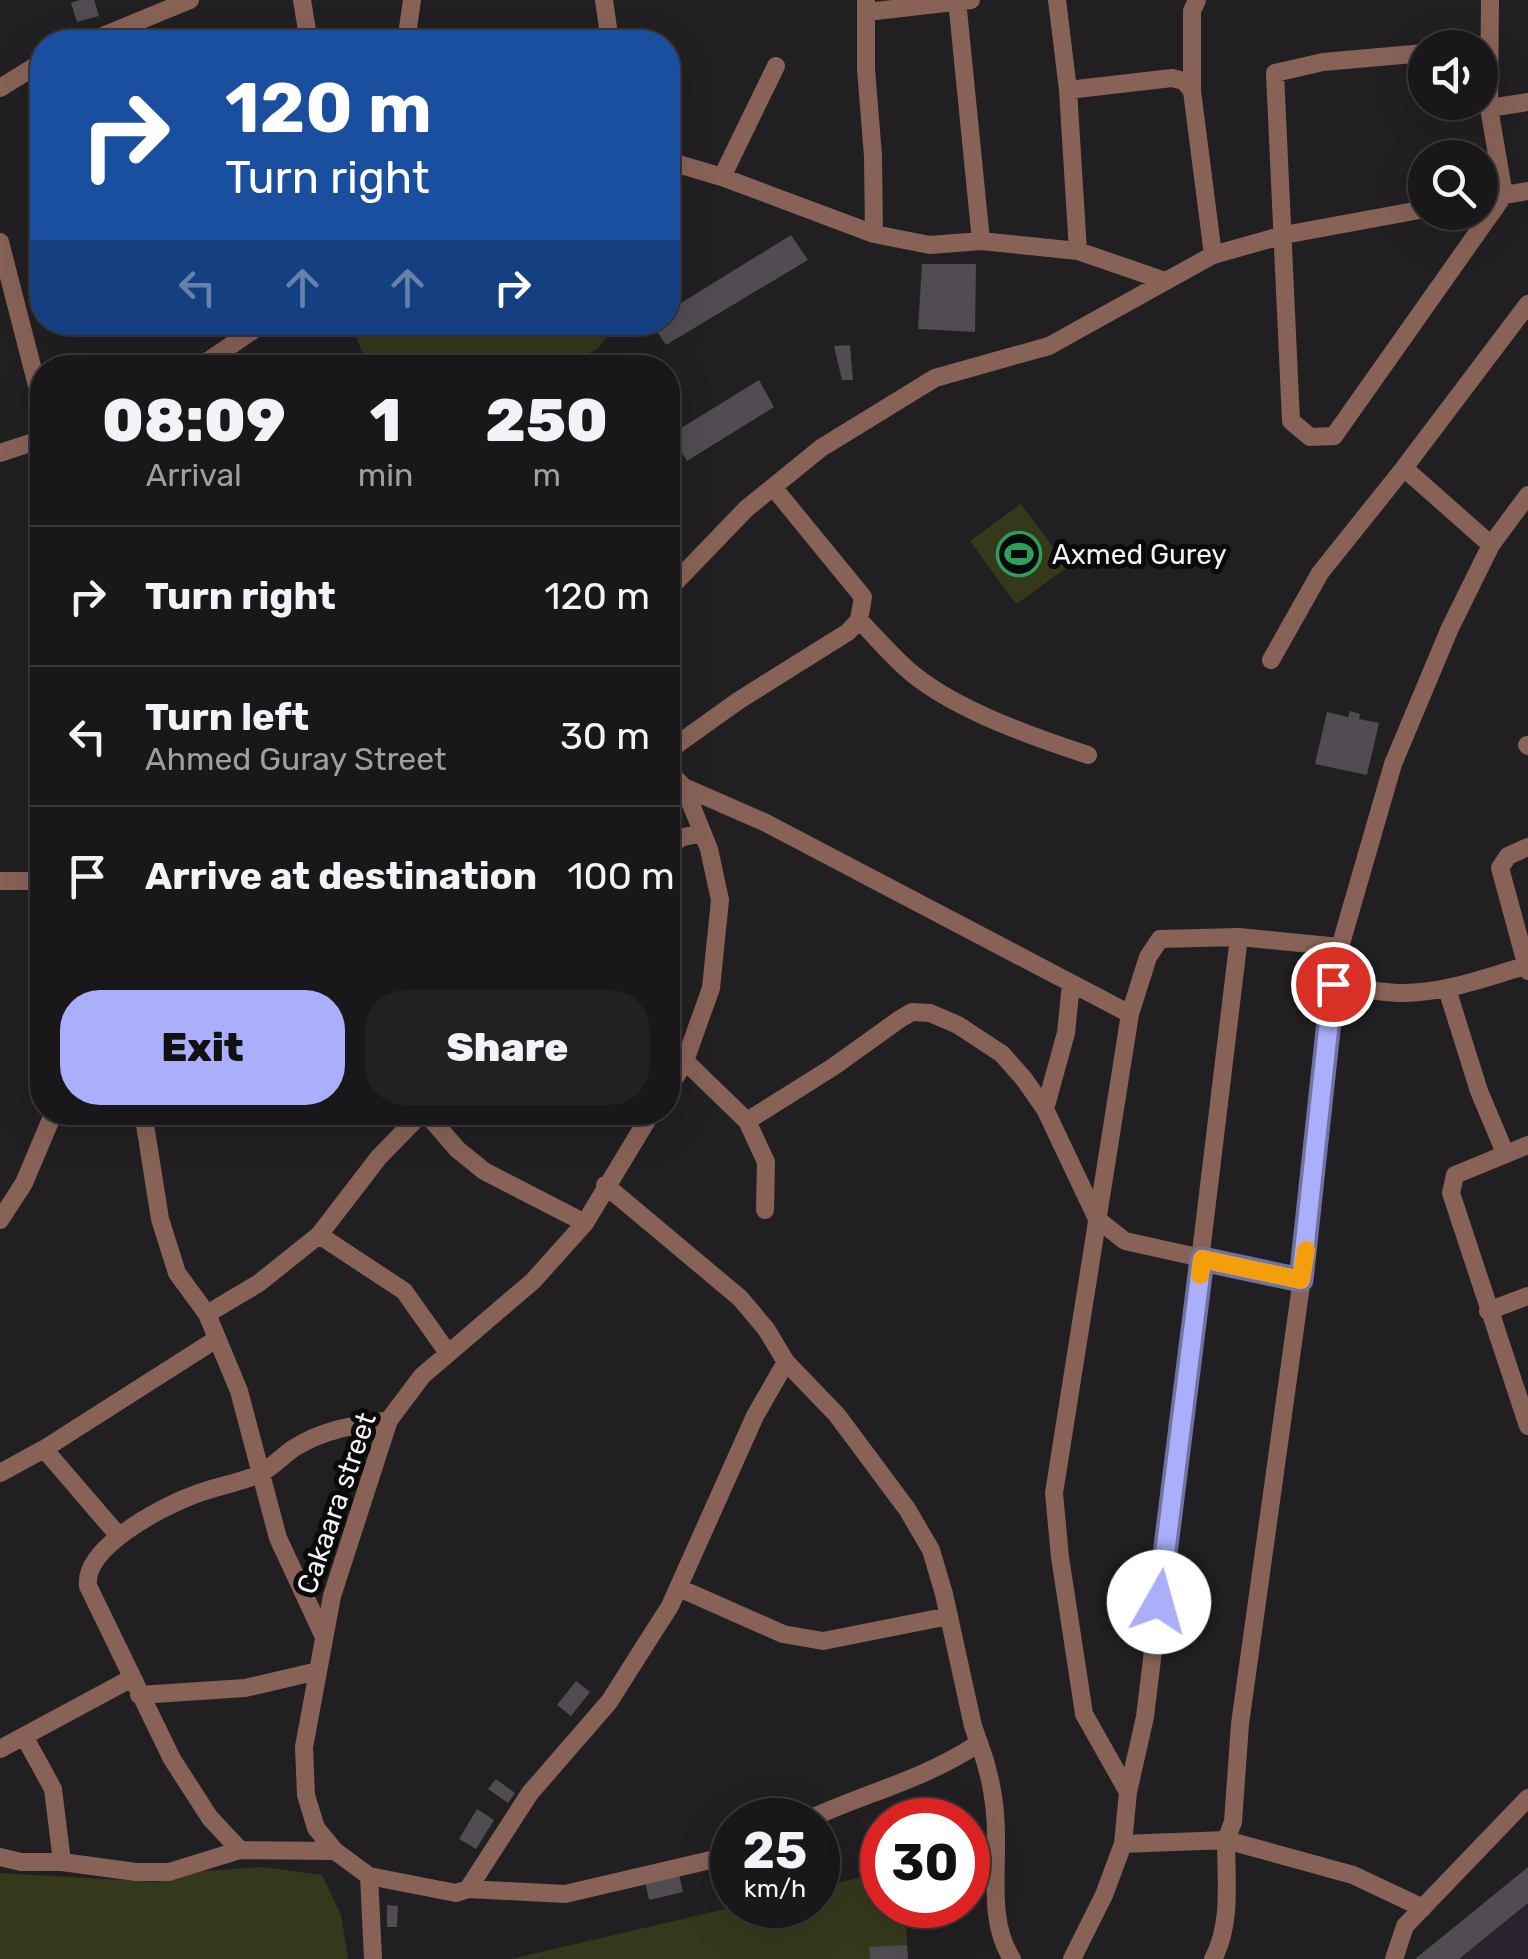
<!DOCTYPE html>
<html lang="en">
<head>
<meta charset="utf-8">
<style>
	body { margin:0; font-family:Rubik,sans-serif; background:#232023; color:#f1f3f6; height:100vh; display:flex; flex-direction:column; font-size:38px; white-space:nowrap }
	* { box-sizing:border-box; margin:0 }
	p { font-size:32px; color:#9f9fa2 }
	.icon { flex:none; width:55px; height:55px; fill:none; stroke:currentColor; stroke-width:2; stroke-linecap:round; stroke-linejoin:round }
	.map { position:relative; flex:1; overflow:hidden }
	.panel { position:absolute; left:30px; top:355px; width:650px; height:770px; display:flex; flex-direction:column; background:#1a171a; border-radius:40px; box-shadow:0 10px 40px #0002,0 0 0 2px #383639 }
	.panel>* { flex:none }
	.guide { position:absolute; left:30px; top:30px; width:650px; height:305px; border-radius:40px; box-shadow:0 10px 40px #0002,0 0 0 2px #383639; background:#1a4fa0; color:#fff; overflow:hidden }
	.tools { position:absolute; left:1408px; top:30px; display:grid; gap:20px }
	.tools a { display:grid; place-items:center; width:90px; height:90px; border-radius:50%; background:#1a171a; box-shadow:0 10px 40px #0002,0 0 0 2px #383639; font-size:50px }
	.speed { position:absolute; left:710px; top:1798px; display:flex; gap:20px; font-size:50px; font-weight:700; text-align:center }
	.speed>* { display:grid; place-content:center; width:130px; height:130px; border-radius:50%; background:#1a171a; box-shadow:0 10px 40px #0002,0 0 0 2px #383639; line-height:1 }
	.speed small { font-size:25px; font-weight:400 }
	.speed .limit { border:15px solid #d22; background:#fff; color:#111 }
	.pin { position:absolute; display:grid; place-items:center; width:85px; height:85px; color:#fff; margin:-42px; border:5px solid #fff; border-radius:50%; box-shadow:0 2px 10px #0007 }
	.me { position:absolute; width:110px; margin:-55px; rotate:7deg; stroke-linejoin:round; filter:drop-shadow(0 0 8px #0008) }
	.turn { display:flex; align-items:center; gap:35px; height:210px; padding:0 30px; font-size:45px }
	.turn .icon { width:130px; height:130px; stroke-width:2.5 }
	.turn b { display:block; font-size:70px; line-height:85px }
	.lanes { display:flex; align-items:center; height:95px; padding:0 30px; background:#0003; justify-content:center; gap:50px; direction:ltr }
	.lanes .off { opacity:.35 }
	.eta { display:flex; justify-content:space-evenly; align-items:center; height:170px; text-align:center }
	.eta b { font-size:60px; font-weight:800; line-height:70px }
	.cta { display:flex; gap:20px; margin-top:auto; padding:20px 30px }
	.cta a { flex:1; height:115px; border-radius:40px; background:#abaffb; color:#111; font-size:40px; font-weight:800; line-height:115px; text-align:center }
	.cta a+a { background:#232023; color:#f1f3f6 }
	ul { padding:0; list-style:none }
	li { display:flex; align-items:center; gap:30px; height:140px; padding:0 30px; border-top:2px solid #383639 }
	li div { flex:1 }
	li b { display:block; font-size:38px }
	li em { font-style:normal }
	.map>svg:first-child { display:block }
</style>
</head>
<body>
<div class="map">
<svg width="1528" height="1959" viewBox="0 0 1528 1959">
	<rect width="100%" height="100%" fill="#221f23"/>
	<path fill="#2a232d" d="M1528,1868V1959H1416L1523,1871Z"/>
	<path fill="#35391c" d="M613,323V328L598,349L570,361L571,368L369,367L350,324Z
		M1021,504L1068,567L1016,604L970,541Z
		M263,1867L322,1875L341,1915L348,1959H0V1873L159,1882L203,1871Z
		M882,1872V1905H905L908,1959H511L743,1905H818V1888Z"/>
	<path fill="#504c51" d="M80,0H94L99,16L77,22L71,3Z
		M791,235L808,260L666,345L651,322H668V311Z
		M922,264H976L975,332L918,329Z
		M850,345L853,380H842L834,346Z
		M759,380L774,407L687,461L670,435Z
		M668,450L680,475L668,482Z
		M1350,711L1360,714L1359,719L1379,723L1367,775L1315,764L1327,712L1348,717Z
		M576,1681L590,1692L571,1716L557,1705Z
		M496,1779L515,1793L508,1803L488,1789Z
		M477,1809L494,1820L476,1849L459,1839Z
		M1528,1867V1903L1459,1959H1415Z
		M679,1874L683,1892L649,1900L645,1882Z
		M387,1905L398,1906L397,1927H387Z
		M907,1945L908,1959H870L869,1947Z"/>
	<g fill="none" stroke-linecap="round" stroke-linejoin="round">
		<path stroke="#886257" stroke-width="18" d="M302,0L309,42
			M604,0L610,42
			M866,0V69L873,156L874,234
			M957,0L981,241
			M1057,0L1068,90L1078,251
			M867,12L971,0
			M88,42L190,0
			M406,42L412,0
			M1425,53L1323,62L1275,73L1291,421L1310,437L1334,436L1504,195L1489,108L1490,0
			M0,88L42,62
			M1068,90L1172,78L1184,81L1192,91L1213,255
			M1192,91V11L1197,0
			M1489,108L1528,102
			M668,161L722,177L874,234L930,245L981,241L1078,251L1165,281
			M722,177L776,66
			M1480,199L1528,191
			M0,242L42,405
			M198,368L265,322
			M0,453L42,439
			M1404,468L1491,545
			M668,590L746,509L821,448L935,378L1049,346L1213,255L1284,235L1425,209
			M859,620C877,638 894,659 914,675C959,711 1033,737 1088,755
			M1271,660L1320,573L1404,468L1528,304
			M1527,745L1528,746
			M668,751L738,701L848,632L859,620L863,597L773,487
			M668,771L684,787L764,822L1130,1014
			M1528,847L1508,856L1500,868L1528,971
			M668,849L680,838L701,833
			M0,881H42
			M1333,984C1356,987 1380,993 1403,993C1446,993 1486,977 1526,966
			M1447,989L1479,1091L1505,1153
			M685,1061L747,1121L766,1162L765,1210
			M668,1089L685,1061L711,988L720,900L709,849L684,787
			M1045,1109L1066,1033L1071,984
			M143,1112L160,1219L177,1273L207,1314L239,1391L278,1538L323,1635
			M425,1112L457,1149L484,1171L585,1223
			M652,1112L585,1223L533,1281L422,1376L389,1420L332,1596L304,1747L306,1795L316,1828L335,1851L369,1876L456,1893L468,1889L565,1894L732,1855
			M747,1121L833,1067L900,1019L912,1012L930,1013L958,1025L1002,1054L1024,1079L1045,1109L1097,1219L1125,1241L1301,1280
			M1528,1145L1455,1175L1451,1193L1528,1426
			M605,1185L740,1298L766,1329L786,1362L837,1415L907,1509L931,1550L944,1594L973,1726L979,1743C926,1779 865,1793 807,1820
			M0,1220L24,1183L54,1112
			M319,1235L404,1291L448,1353
			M1488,1311L1528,1296
			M207,1314L259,1283L319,1235L379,1157L423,1112
			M44,1449L118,1535
			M0,1473L44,1449L215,1340
			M679,1588L783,1634L823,1641L949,1616
			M139,1695L245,1688L318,1671
			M24,1736L53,1789L62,1862
			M979,1743C990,1772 996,1805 996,1836C997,1877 989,1923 1012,1959
			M0,1749L132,1678
			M1128,1792L1084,1714L1060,1557L1054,1493L1130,1014L1148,957L1160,939L1239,937L1340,947
			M1123,1844L1128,1792L1145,1717L1239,937
			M240,1850L210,1818L172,1759L88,1586C83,1548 160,1508 191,1496C212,1487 236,1484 257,1475C271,1469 282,1456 294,1448C324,1429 355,1425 389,1420
			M0,1857L21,1862H62L136,1872H169L240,1850L335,1851
			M369,1876L373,1959
			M468,1889L530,1793L609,1702L670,1606L755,1416L786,1362
			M1072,1959L1104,1895L1123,1844L1226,1840L1233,1822L1240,1724L1307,1242L1333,984L1340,947L1393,764L1450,628L1491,545L1528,495
			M1213,1959C1232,1925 1226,1878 1226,1840L1353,1875L1423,1908
			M1394,1959L1405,1926L1528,1798"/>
	</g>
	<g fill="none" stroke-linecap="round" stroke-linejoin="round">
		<defs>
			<path id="route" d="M1159,1602L1202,1259L1301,1280L1333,984"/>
		</defs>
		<use href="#route" stroke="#6f72a3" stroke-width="25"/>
		<use href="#route" stroke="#abaffb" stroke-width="18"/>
		<path stroke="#f59e0b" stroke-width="18" d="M1200,1275L1202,1259L1301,1280L1306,1250"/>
	</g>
	<defs>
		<symbol id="stadium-ring" viewBox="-11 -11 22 22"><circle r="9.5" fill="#0b090b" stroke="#2e9e5b" stroke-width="1.5"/><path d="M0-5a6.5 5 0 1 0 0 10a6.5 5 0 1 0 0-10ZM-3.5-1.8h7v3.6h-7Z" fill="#2e9e5b"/></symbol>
	</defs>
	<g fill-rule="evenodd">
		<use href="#stadium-ring" x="994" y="529" width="50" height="50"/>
	</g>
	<g text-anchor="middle" stroke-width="10" stroke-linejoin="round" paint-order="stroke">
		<g font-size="28" fill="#f4f2f5" stroke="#0b090b" text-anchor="start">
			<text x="1052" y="564">Axmed Gurey</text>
		</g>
		<g font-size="28" fill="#f4f2f5" stroke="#0b090b">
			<text transform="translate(336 1503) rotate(-71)" y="10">Cakaara street</text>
		</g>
	</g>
</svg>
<div class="tools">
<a><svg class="icon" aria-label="sound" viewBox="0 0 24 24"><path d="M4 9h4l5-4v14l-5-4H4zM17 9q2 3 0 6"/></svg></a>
<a><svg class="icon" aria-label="search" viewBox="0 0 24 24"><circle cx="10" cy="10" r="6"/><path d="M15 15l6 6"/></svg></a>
</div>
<div class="speed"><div>25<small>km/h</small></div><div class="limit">30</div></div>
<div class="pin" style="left:1333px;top:984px;background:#d93025"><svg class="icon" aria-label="arrive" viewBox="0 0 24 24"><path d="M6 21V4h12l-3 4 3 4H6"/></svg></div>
<svg class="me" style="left:1159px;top:1602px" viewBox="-20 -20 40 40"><circle r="19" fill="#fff"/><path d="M0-13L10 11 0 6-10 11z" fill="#abaffb"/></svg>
<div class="guide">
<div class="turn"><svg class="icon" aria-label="right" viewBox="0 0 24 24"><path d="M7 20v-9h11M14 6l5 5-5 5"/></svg><div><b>120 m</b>Turn right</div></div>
<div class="lanes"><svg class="icon off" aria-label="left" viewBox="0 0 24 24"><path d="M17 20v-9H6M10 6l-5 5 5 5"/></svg><svg class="icon off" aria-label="ahead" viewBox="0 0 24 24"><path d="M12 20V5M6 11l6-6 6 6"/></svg><svg class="icon off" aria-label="ahead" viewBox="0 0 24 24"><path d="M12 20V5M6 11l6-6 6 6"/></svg><svg class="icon" aria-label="right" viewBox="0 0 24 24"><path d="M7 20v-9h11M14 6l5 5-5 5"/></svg></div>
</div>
<section class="panel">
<div class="eta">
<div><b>08:09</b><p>Arrival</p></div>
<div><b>1</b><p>min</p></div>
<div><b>250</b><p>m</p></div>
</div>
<ul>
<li><svg class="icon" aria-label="right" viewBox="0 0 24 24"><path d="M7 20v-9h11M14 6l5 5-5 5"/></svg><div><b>Turn right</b></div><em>120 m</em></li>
<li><svg class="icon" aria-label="left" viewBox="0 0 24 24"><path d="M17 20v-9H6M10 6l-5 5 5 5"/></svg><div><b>Turn left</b><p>Ahmed Guray Street</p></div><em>30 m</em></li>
<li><svg class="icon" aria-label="arrive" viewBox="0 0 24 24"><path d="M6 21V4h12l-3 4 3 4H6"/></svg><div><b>Arrive at destination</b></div><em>100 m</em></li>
</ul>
<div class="cta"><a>Exit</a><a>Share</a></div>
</section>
</div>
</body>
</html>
